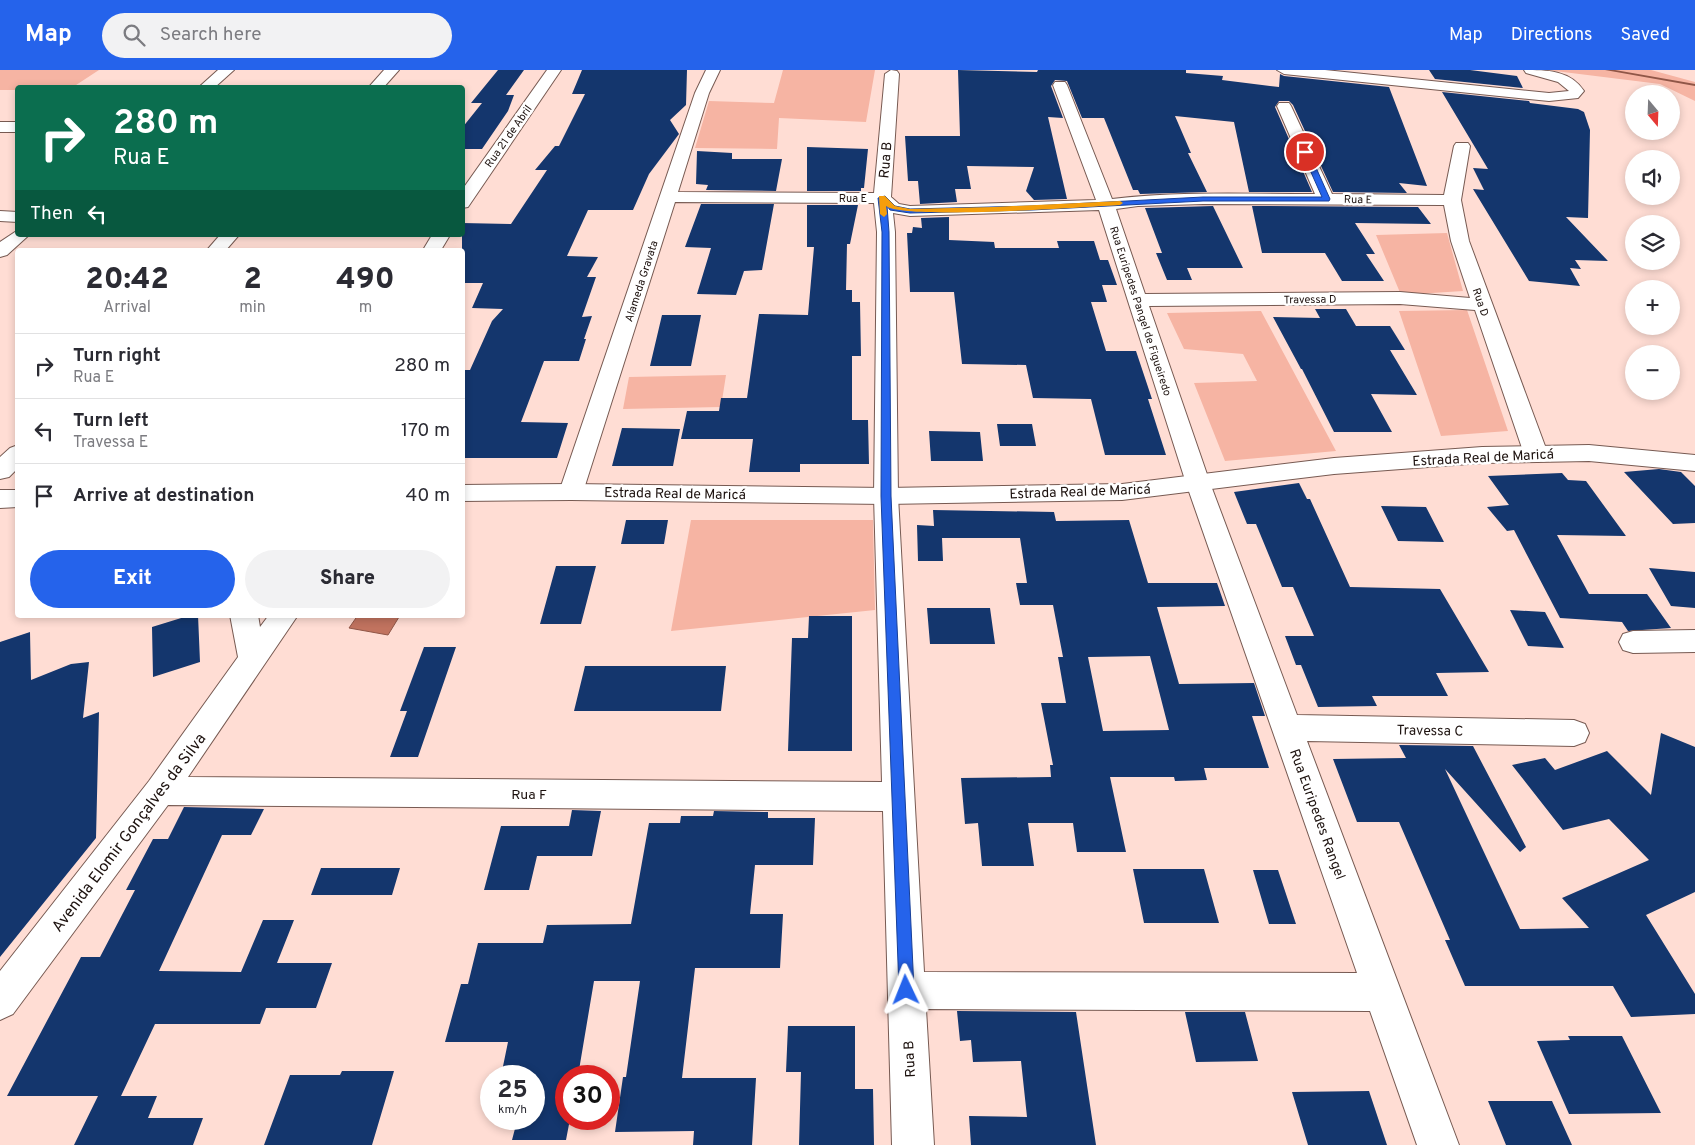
<!DOCTYPE html>
<html lang="en">
<head>
<meta charset="utf-8">
<style>
	body { margin:0; font-family:Overpass,sans-serif; background:#f2f2f3; color:#2b2b33; height:100vh; display:flex; flex-direction:column; font-size:19px; white-space:nowrap }
	* { box-sizing:border-box; margin:0 }
	p { font-size:16px; color:#7c7c81 }
	.icon { flex:none; width:28px; height:28px; fill:none; stroke:currentColor; stroke-width:2; stroke-linecap:round; stroke-linejoin:round }
	.map { position:relative; flex:1; overflow:hidden }
	.panel { position:absolute; left:15px; top:178px; width:450px; height:370px; display:flex; flex-direction:column; background:#fff; border-radius:5px; box-shadow:0 2px 8px #0003 }
	.panel>* { flex:none }
	.banner { position:absolute; left:15px; top:15px; width:450px; height:152px; border-radius:5px; box-shadow:0 2px 8px #0003; background:#0b6e4f; color:#fff; overflow:hidden }
	.needle { width:32px; rotate:161deg }
	.fabs { position:absolute; left:1625px; top:15px; display:grid; gap:10px }
	.fabs a { display:grid; place-items:center; width:55px; height:55px; border-radius:50%; background:#fff; box-shadow:0 2px 8px #0003; font-size:25px }
	.speed { position:absolute; left:480px; top:995px; display:flex; gap:10px; font-size:25px; font-weight:700; text-align:center }
	.speed>* { display:grid; place-content:center; width:65px; height:65px; border-radius:50%; background:#fff; box-shadow:0 2px 8px #0003; line-height:1 }
	.speed small { font-size:12px; font-weight:400 }
	.speed .limit { border:8px solid #d22; background:#fff; color:#111 }
	.pin { position:absolute; display:grid; place-items:center; width:42px; height:42px; color:#fff; margin:-21px; border:2px solid #fff; border-radius:50%; box-shadow:0 1px 5px #0007 }
	.me { position:absolute; width:55px; margin:-28px; rotate:358deg; stroke-linejoin:round; filter:drop-shadow(0 0 4px #0008) }
	.turn { display:flex; align-items:center; gap:18px; height:105px; padding:0 15px; font-size:22px }
	.turn .icon { width:65px; height:65px; stroke-width:2.5 }
	.turn b { display:block; font-size:35px; line-height:42px }
	.then { display:flex; align-items:center; height:48px; padding:0 15px; background:#0003; gap:10px; font-size:19px }
	.eta { display:flex; justify-content:space-evenly; align-items:center; height:85px; text-align:center }
	.eta b { font-size:30px; font-weight:800; line-height:35px }
	.button { display:flex; gap:10px; margin-top:auto; padding:10px 15px }
	.button a { flex:1; height:58px; border-radius:30px; background:#2563eb; color:#fff; font-size:20px; font-weight:800; line-height:58px; text-align:center }
	.button a+a { background:#f2f2f3; color:#2b2b33 }
	ul { padding:0; list-style:none }
	li { display:flex; align-items:center; gap:15px; height:65px; padding:0 15px; border-top:1px solid #e1e1e2 }
	li div { flex:1 }
	li b { display:block; font-size:19px }
	li em { font-style:normal }
	header { display:flex; align-items:center; gap:30px; box-sizing:border-box; height:70px; padding:0 25px; background:#2563eb; color:#fff }
	header strong { font-size:24px }
	nav { display:flex; gap:28px; margin-inline-start:auto; font-size:18px }
	.search { width:350px; height:45px; background:#f2f2f3; display:flex; align-items:center; gap:12px; box-sizing:border-box; padding:0 18px; border-radius:28px; color:#7c7c81; font-size:19px }
	.map>svg:first-child { display:block }
</style>
</head>
<body>
<header>
<strong>Map</strong>
<div class="search"><svg class="icon" aria-label="search" viewBox="0 0 24 24"><circle cx="10" cy="10" r="6"/><path d="M15 15l6 6"/></svg>Search here</div>
<nav><a>Map</a><a>Directions</a><a>Saved</a></nav>
</header>
<div class="map">
<svg width="1695" height="1075" viewBox="0 0 1695 1075">
	<rect width="100%" height="100%" fill="#ffddd4"/>
	<path fill="#f6b4a3" d="M0,0H99L73,17L18,18L17,20H0Z
		M783,0H875L866,52L779,48L777,79L695,78L709,31L774,33Z
		M1547,0H1651L1695,12V31L1660,14Z
		M1447,163L1463,221L1401,225L1376,165Z
		M1467,240L1508,361L1441,366L1399,241Z
		M1261,241L1336,381L1225,391L1194,313L1257,311L1243,284L1184,279L1167,243Z
		M726,305L721,337L623,339L629,307Z
		M691,450H873L875,540L671,561Z"/>
	<path fill="#c1735f" stroke="#905647" d="M358,545H386L399,547L388,565L349,558Z"/>
	<g fill="none" stroke-linecap="round" stroke-linejoin="round">
		<path fill="#905647" fill-rule="evenodd" d="M1605,0H1615L1695,14V16Z"/>
	</g>
	<path fill="#14366d" fill-rule="evenodd" d="M498,0H524L506,25H514L508,41L482,79H462V58L482,33H471Z
		M582,0H687L686,35L670,50L679,64L649,104L633,140H588L567,186L598,187L587,207H596L582,247L592,246L584,269H586L579,291H544L521,352L568,353L557,388H462V300H470L492,251L503,239L472,238L483,213H462V153L511,154L547,100H535L555,76H559L585,24H572Z
		M958,0L1037,2L1038,0H1186V3L1223,6L1222,10L1279,17L1280,4L1284,6L1389,17L1427,116L1399,113L1407,123L1333,122L1293,35L1289,31H1279L1275,37L1312,122H1249L1234,52L1175,46L1191,83H1188L1207,122L1140,124L1138,120H1133L1104,48H1082L1067,11L1055,10L1051,16L1063,48L1048,47L1067,129L1034,130L1026,121L1034,97L967,96L971,119H955L957,132L920,134L918,111H908L905,66H960Z
		M1429,0H1470L1517,6L1523,18L1435,9Z
		M1442,22L1529,31L1530,33L1578,39L1584,42L1590,60L1588,148L1566,147L1608,191L1575,190L1581,199L1570,198L1580,216L1529,211L1473,119L1484,120L1473,98L1488,99Z
		M807,77L868,79L864,118H861V121H807Z
		M697,81L732,83V89H782L776,121L706,120L708,115L696,114Z
		M701,134H774L762,200L744,201L736,225L697,224L711,178L685,177Z
		M807,135H858L850,174H847L846,220H852V232H860L861,286H852V350H868L869,394H800V402H749L753,369H681L687,341H719L721,328H747L759,244L808,245L814,177H807Z
		M1213,136L1243,198H1187L1192,210H1167L1156,183H1162L1145,138Z
		M1252,136L1418,137L1431,154L1355,153L1375,184H1366L1384,211H1342L1325,183H1262Z
		M949,147V170L994,172L995,178H1059L1057,171H1094L1100,190H1108L1117,215H1102L1107,232H1091L1106,281H1136L1152,329H1148L1166,385H1105L1091,329L1033,328L1026,295L962,294L954,222H910L907,163H912L913,157L922,158L921,148Z
		M1315,239H1346L1356,256H1390L1405,280H1390L1417,325L1371,324L1392,362H1334L1302,299H1301L1273,247L1320,248Z
		M662,245H701L691,296H650Z
		M997,354H1032L1036,376H1000Z
		M622,358L680,359L673,396H612Z
		M929,361L980,362L983,391H931Z
		M1659,399L1681,402L1695,416V453L1673,454L1624,402Z
		M1562,403L1568,410L1586,411L1626,466L1557,465L1589,524H1647L1671,558L1628,561L1622,552L1560,548L1514,460L1507,461L1487,437L1509,435L1488,406Z
		M1299,413L1307,429H1310L1350,517L1440,519L1489,602L1436,603L1448,626H1372L1377,636L1318,637L1301,595H1296L1285,566H1314L1293,517H1282L1256,454H1247L1234,422Z
		M1381,436L1426,437L1444,472L1398,471Z
		M933,440L1054,442L1056,451L1129,450L1148,513H1217L1225,536L1157,537L1179,614L1254,613L1265,646H1252L1269,698H1204L1207,710L1175,711L1174,707H1110L1126,782H1077L1073,753H1028L1034,796H982L978,753L965,754L961,708L1051,707L1050,695H1053L1041,633H1066L1058,587H1063L1053,535H1020L1016,513H1027L1020,468H942L943,491H918L917,455L934,456ZM1150,586L1169,660L1103,661L1088,587Z
		M626,450H668L664,474H621Z
		M556,496H596L581,554H540Z
		M1649,498L1695,502V538L1671,536Z
		M927,538H990L995,574H930Z
		M1510,540L1545,542L1564,578L1528,576Z
		M191,545H198L200,592L153,607L152,557Z
		M809,546H852V681H788L792,568H808Z
		M30,562L31,610L71,594L89,592L83,648L99,642L96,768L0,887V572Z
		M424,577H456L418,687H390L407,641H400Z
		M585,596H726L721,641H574Z
		M1661,663L1695,677V822L1646,845L1695,924V944L1631,947L1613,916H1465L1445,870H1450L1399,752H1357L1333,689L1406,688L1399,675L1473,676L1526,777L1520,782L1445,699L1520,859L1589,858L1562,828L1649,790L1609,749L1563,760L1512,695L1545,688L1555,700L1607,681L1651,725Z
		M184,737L264,739L251,765H222L159,901L241,902L263,850H294L277,893H332L316,938H266L260,954H155L121,1026H157L148,1048H203L193,1075H74L98,1026H7L81,887H100L135,820H126L153,769H168Z
		M572,740L601,741L592,786H537L529,820H484L501,756H569Z
		M714,741L768,742V748H815L813,795H755L750,844H783L780,898H695L682,1008H756L752,1075H693L694,1061L615,1062L623,1007H626L640,911H594L578,1006H566V1049H570L566,1070H512L517,1051H491V1048L534,1049V1006H501L508,972H445L461,914H468L478,873H543L547,855L631,854L649,753H680L681,746H713Z
		M321,798H400L392,825H311Z
		M1133,799H1204L1219,853H1144Z
		M1253,800H1278L1296,854H1269Z
		M957,941L1076,942L1096,1075H971L969,1046L1027,1047L1021,991L973,992L971,970L960,971Z
		M1185,942H1245L1258,991L1196,992Z
		M788,956H855V1019H873L874,1075H799L801,1002H786Z
		M1568,966H1622L1661,1043L1569,1044L1537,971L1570,970Z
		M342,1001H394L372,1075H264L290,1005H340Z
		M1369,1021L1387,1075H1308L1292,1022Z
		M1488,1031H1552L1572,1075H1506Z"/>
	<g fill="none" stroke-linecap="round" stroke-linejoin="round">
		<defs>
			<path id="minor" d="M218,0H234L214,18H198Z
				M384,0H399L383,18H368Z
				M547,0H561L468,137L462,138V120Z
				M706,0H720L709,23L678,122L874,123L885,4L891,0L897,1L899,4L891,127L899,134L910,136L1096,130L1053,15L1055,12H1065L1067,15L1112,129C1179,121 1248,124 1315,124L1277,36L1279,33H1289L1291,36L1332,124L1444,125L1454,76L1456,73H1468L1470,76L1461,130L1469,171L1548,384L1544,390L1536,392L1528,390L1524,384L1475,240L1400,234L1149,236L1210,413L1297,645L1574,650L1585,654L1589,663L1585,672L1574,676L1307,671L1459,1075H1417L1370,941L926,939L934,1075H892L883,741L168,735L13,944L0,950V901L149,711L238,587L230,545H258L260,557L269,545H298L188,707L882,712L874,426L877,162L874,133L675,132L583,422L580,428L571,430L562,428L559,422L695,23ZM1203,134L1444,135L1451,171L1470,228L1400,222L1145,224L1116,139L1138,136ZM1099,140L1186,413L1357,903L924,902L898,426L895,162L893,143L910,146Z
				M1277,0H1325L1549,23L1569,21L1558,12L1526,3L1524,0C1547,0 1570,0 1584,21L1578,28L1549,31L1284,4Z
				M0,52H18V62H0Z
				M0,141L18,142V152L0,151Z
				M18,160V165H29L7,185L0,187V172Z
				M220,165H239L226,180H207Z
				M432,165H450L441,180H423Z
				M18,375V398L9,407L0,409V387L10,378Z
				M1695,560V582L1633,583L1623,580L1619,572L1623,564L1633,561Z"/>
			<path id="major" d="M1589,375L1695,385V401L1589,391L1482,393L1334,404L1122,430L886,434L571,430L462,431V415L571,414L886,418L1122,414L1334,388L1482,377Z
				M0,420H18V437L0,438Z"/>
		</defs>
		<use href="#minor" stroke="#775a52" stroke-width="2"/>
		<use href="#major" stroke="#775a52" stroke-width="2"/>
		<use href="#minor" fill="#fff" fill-rule="evenodd"/>
		<use href="#major" fill="#fff" fill-rule="evenodd"/>
	</g>
	<path fill="#2563eb" stroke="#184099" d="M1305,81L1309,82L1330,129L1329,131H1203L1032,140L910,143L890,140L887,136L889,162L891,426L914,920L912,926L906,928L901,926L899,920L881,426L882,162L878,128L885,126L895,136L910,139L1032,136L1203,127H1322L1302,82Z"/>
	<path fill="#f59e0b" d="M879,126H885L895,136L910,139L994,137L1120,131L1123,133L1120,135C1087,137 902,150 886,136L887,144L884,147L880,144Z"/>
	<g text-anchor="middle" stroke-width="5" stroke-linejoin="round" paint-order="stroke">
		<g font-size="11" fill="#1c110e" stroke="#fff">
			<text transform="translate(508 66) rotate(-55)" y="4">Rua 21 de Abril</text>
			<text x="853" y="132">Rua E</text>
			<text transform="translate(1358 129) rotate(1)" y="4">Rua E</text>
			<text transform="translate(641 211) rotate(-72)" y="4">Alameda Gravata</text>
			<text transform="translate(1310 229) rotate(-1)" y="4">Travessa D</text>
			<text transform="translate(1481 232) rotate(71)" y="4">Rua D</text>
			<text transform="translate(1141 241) rotate(72)" y="4">Rua Euripedes Pangel de Figueiredo</text>
		</g>
		<g font-size="14" fill="#1c110e" stroke="#fff">
			<text transform="translate(885 90) rotate(-85)" y="5">Rua B</text>
			<text transform="translate(1483 387) rotate(-3)" y="5">Estrada Real de Maricá</text>
			<text transform="translate(1080 421) rotate(-2)" y="5">Estrada Real de Maricá</text>
			<text transform="translate(675 423) rotate(1)" y="5">Estrada Real de Maricá</text>
			<text transform="translate(1430 660) rotate(1)" y="5">Travessa C</text>
			<text x="529" y="729">Rua F</text>
			<text transform="translate(1318 744) rotate(70)" y="5">Rua Euripedes Rangel</text>
			<text transform="translate(909 989) rotate(-93)" y="5">Rua B</text>
		</g>
		<g font-size="16" fill="#1c110e" stroke="#fff">
			<text transform="translate(128 762) rotate(-53)" y="6">Avenida Elomir Gonçalves da Silva</text>
		</g>
	</g>
</svg>
<div class="fabs">
<a><svg class="needle" viewBox="-14 -14 28 28"><path d="M0-13l5 13h-10z" fill="#e53935"/><path d="M0 13l5-13h-10z" fill="#7c7c81"/></svg></a>
<a><svg class="icon" aria-label="sound" viewBox="0 0 24 24"><path d="M4 9h4l5-4v14l-5-4H4zM17 9q2 3 0 6"/></svg></a>
<a><svg class="icon" aria-label="layers" viewBox="0 0 24 24"><path d="M12 4l9 5-9 5-9-5zM3 14l9 5 9-5"/></svg></a>
<a>+</a>
<a>−</a>
</div>
<div class="speed"><div>25<small>km/h</small></div><div class="limit">30</div></div>
<div class="pin" style="left:1305px;top:82px;background:#d93025"><svg class="icon" aria-label="arrive" viewBox="0 0 24 24"><path d="M6 21V4h12l-3 4 3 4H6"/></svg></div>
<svg class="me" style="left:906px;top:920px" viewBox="-20 -20 40 40"><path d="M0-17L14 15 0 8-14 15z" fill="#2563eb" stroke="#fff" stroke-width="4"/></svg>
<div class="banner">
<div class="turn"><svg class="icon" aria-label="right" viewBox="0 0 24 24"><path d="M7 20v-9h11M14 6l5 5-5 5"/></svg><div><b>280 m</b>Rua E</div></div>
<div class="then">Then<svg class="icon" aria-label="left" viewBox="0 0 24 24"><path d="M17 20v-9H6M10 6l-5 5 5 5"/></svg></div>
</div>
<section class="panel">
<div class="eta">
<div><b>20:42</b><p>Arrival</p></div>
<div><b>2</b><p>min</p></div>
<div><b>490</b><p>m</p></div>
</div>
<ul>
<li><svg class="icon" aria-label="right" viewBox="0 0 24 24"><path d="M7 20v-9h11M14 6l5 5-5 5"/></svg><div><b>Turn right</b><p>Rua E</p></div><em>280 m</em></li>
<li><svg class="icon" aria-label="left" viewBox="0 0 24 24"><path d="M17 20v-9H6M10 6l-5 5 5 5"/></svg><div><b>Turn left</b><p>Travessa E</p></div><em>170 m</em></li>
<li><svg class="icon" aria-label="arrive" viewBox="0 0 24 24"><path d="M6 21V4h12l-3 4 3 4H6"/></svg><div><b>Arrive at destination</b></div><em>40 m</em></li>
</ul>
<div class="button"><a>Exit</a><a>Share</a></div>
</section>
</div>
</body>
</html>
